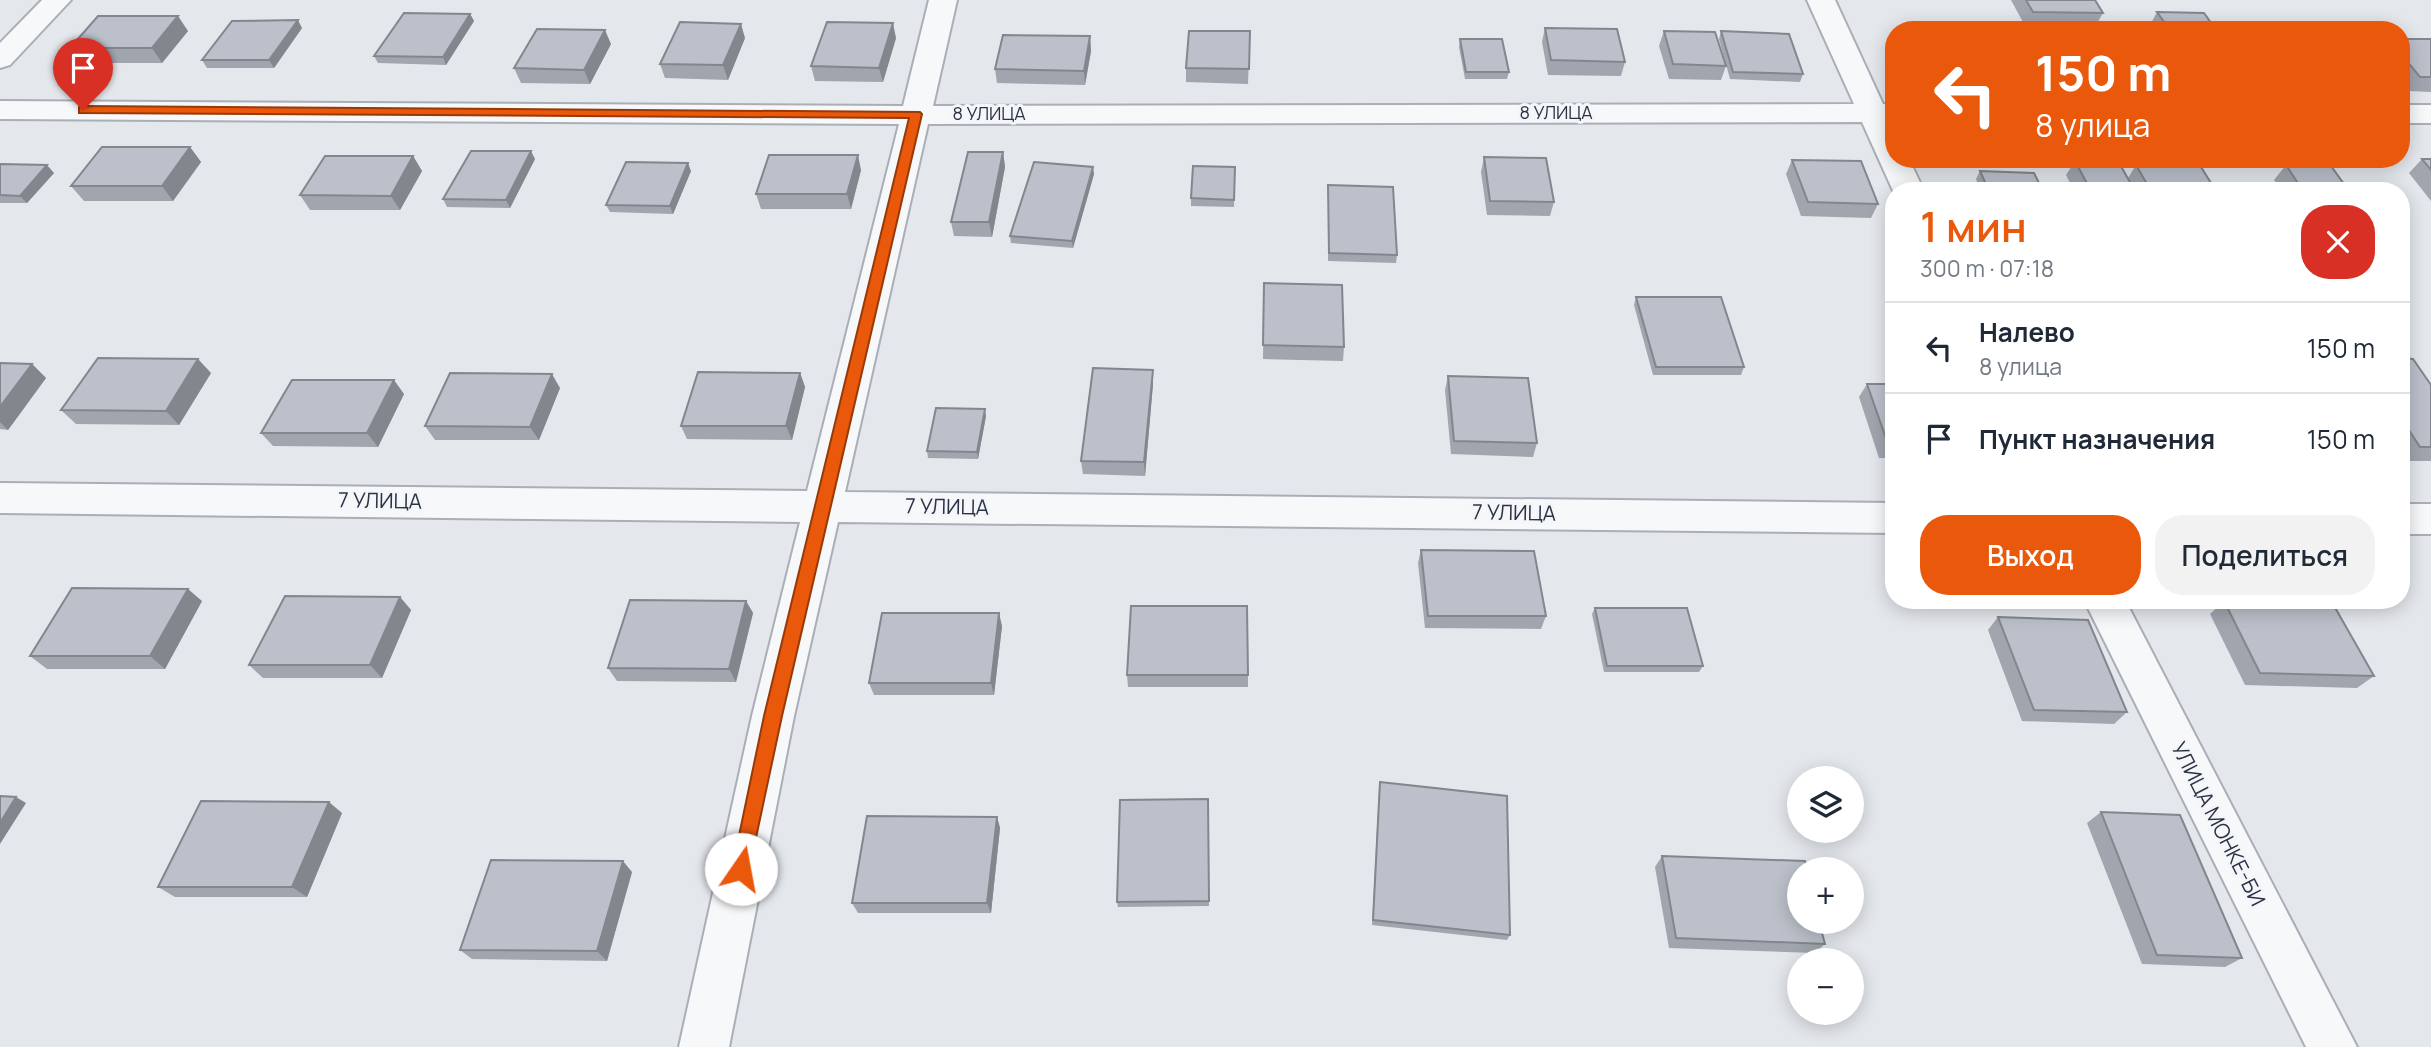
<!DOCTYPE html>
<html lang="ru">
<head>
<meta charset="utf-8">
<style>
	body { margin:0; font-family:Manrope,sans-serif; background:#f2f2f3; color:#1f2937; height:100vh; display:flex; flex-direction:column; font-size:26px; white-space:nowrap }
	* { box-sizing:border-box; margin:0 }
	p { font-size:23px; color:#747a83 }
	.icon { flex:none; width:38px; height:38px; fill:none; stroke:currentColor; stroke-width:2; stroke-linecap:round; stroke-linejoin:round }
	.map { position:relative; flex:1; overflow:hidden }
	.drawer { position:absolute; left:1885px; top:182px; width:525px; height:427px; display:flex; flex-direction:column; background:#fff; border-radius:28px; box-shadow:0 4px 18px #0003 }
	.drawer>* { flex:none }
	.banner { position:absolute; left:1885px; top:21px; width:525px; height:147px; border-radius:28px; box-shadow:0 4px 18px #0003; background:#ea580c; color:#fff; overflow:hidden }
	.fabs { position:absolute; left:1787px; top:766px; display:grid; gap:14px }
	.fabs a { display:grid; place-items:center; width:77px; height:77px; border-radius:50%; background:#fff; box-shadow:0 4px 18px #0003; font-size:35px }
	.pin { position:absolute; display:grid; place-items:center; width:60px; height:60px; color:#fff; margin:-72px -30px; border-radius:50% 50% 50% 0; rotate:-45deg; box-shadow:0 0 7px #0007 }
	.pin .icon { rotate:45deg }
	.me { position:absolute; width:77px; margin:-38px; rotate:12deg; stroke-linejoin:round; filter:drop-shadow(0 0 5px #0008) }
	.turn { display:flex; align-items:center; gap:24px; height:147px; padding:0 35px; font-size:32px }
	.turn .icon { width:91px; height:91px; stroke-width:2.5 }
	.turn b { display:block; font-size:49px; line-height:60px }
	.round { display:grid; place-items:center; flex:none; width:74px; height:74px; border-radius:28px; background:#f2f2f3 }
	.head { display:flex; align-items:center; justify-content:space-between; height:119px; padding:0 35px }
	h1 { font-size:42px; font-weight:600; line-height:52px; color:#ea580c }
	.action { display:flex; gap:14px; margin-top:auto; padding:14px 35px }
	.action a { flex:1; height:80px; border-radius:28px; background:#ea580c; color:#fff; font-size:28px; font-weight:600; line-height:80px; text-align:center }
	.action a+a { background:#f2f2f3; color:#1f2937 }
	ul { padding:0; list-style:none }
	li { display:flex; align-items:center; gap:21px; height:91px; padding:0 35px; border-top:2px solid #e0e1e3 }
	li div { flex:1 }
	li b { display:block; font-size:26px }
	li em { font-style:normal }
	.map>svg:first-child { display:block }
</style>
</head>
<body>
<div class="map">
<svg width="2431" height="1047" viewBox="0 0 2431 1047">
	<rect width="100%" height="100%" fill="#e4e7ec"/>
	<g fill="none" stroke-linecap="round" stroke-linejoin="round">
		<defs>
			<path id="street" d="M42,0H71L10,65L0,68V43Z
				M929,0H957L933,106L1854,104L1807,0H1835L1883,104H1894V159H1909L1924,191L1894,193L1862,122L928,124L845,492L1894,503V533L838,522L794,716L729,1047H679L752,716L800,522L0,513V483L807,491L899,124L0,119V101L903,106Z
				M2401,105H2431V123H2401Z
				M2401,504H2431V534H2401Z
				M2084,600H2125L2357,1047H2306Z"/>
		</defs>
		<use href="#street" stroke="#a9aeb7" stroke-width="4"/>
		<use href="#street" fill="#f7f8fa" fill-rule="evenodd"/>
	</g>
	<path fill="#a1a5ae" d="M2011,0H2095L2103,13L2095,27L2025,26Z
		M2157,12L2216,30H2151L2149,27Z
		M470,14L474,21L446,65L378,63L374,56Z
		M302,28L274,68H207L202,60Z
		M1545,28L1625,62L1621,76L1548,75L1542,42Z
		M188,31L162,63H81L70,48Z
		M1250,31L1248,84L1186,82V68Z
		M1664,31L1726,66L1721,80L1669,79L1659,46Z
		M1721,31L1803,74L1800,82L1730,79L1719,39Z
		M1090,36L1091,51L1085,85L997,83L995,69Z
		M745,38L728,80L665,78L660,64Z
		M896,38L883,82L815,81L811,66Z
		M1460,39L1509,72L1507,79H1465L1459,47Z
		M2401,39H2431V92L2408,91L2401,83Z
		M611,44L590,84L521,83L514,68Z
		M190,147L201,162L173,201H84L71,186Z
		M1003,152L1005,167L992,237L954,236L951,222Z
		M413,156L422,171L400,210H310L300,195Z
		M1484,157L1554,202L1550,216L1487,215L1481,172Z
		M535,159L510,208L447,207L443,199Z
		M2422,159H2431V201L2409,173Z
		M1792,160L1878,204L1871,218L1801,216L1786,174Z
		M2075,161L2128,178L2136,165L2216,191H2074L2066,175Z
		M0,164L54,173L27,203H0Z
		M2286,165L2349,191H2282L2274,180Z
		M1235,167L1234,207L1191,206V198Z
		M861,170L851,209H761L756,194Z
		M691,171L673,214L610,212L606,205Z
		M1980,171L2043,191H1981L1976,179Z
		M1094,174L1073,248L1011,243L1010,236Z
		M1328,185L1397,255L1396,263L1328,261Z
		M1264,283L1344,347L1343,361L1263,359Z
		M1636,297L1744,367L1741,375H1653L1634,305Z
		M2401,358L2431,385V461H2405L2401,455Z
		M0,363L32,364L46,378L8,430L0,429Z
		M1153,370V384L1145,476L1083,474L1081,461Z
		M211,373L179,425L76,424L61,410Z
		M800,373L805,387L792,440L687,439L681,426Z
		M1448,376L1537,443L1533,457L1451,454L1445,390Z
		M1867,384H1894V458H1879L1859,397Z
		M560,388L539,440H435L425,426Z
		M404,394L378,447L273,446L261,433Z
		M986,416L978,459L928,458L927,451Z
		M1421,550L1546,616L1541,629L1425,628L1418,563Z
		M400,597L411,610L382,678H263L249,665Z
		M202,601L165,669H47L30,656Z
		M746,601L753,613L736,682L617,681L608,668Z
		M2224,601L2374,676L2357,688L2245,685L2210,614Z
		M1595,608L1703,666L1699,672H1604L1592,614Z
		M1998,617L2127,712L2114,724L2022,721L1988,630Z
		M1002,626L994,695H874L869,683Z
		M1127,675H1248V687H1128Z
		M1380,782L1510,935L1507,940L1372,925L1379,788Z
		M1208,799L1209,906L1118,907L1117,902Z
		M2101,812L2242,958L2225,967L2142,964L2087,823Z
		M342,813L307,897H175L158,887Z
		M997,817L1000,828L991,913H858L852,903Z
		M1662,856L1825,944L1815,953L1669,948L1655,867Z
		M632,872L607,961L472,959L460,950Z"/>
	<path fill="#83868d" d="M470,14L474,21L446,65L443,57Z
		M178,16L188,31L162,63L152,48Z
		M298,20L302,28L274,68L269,60Z
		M893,23L896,38L883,82L879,68Z
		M741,24L745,38L728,80L723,65Z
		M605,30L611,44L590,84L584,70Z
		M1090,36L1091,51L1085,85L1084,71Z
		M190,147L201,162L173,201L162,186Z
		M531,151L535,159L510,208L506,200Z
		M1003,152L1005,167L992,237L989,222Z
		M858,155L861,170L851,209L847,194Z
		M413,156L422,171L400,210L391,196Z
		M688,163L691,171L673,214L670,206Z
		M47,165L54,173L27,203L20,196Z
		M1093,167L1094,174L1073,248L1072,241Z
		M198,359L211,373L179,425L166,411Z
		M32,364L46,378L8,430L0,422V407Z
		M1153,370V384L1145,476L1144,462Z
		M800,373L805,387L792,440L786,426Z
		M552,374L560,388L539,440L530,427Z
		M394,380L404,394L378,447L367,433Z
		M985,409L986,416L978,459L977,452Z
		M188,589L202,601L165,669L150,656Z
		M400,597L411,610L382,678L370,665Z
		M746,601L753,613L736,682L729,669Z
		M999,613L1002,626L994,695L991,683Z
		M16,797L26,803L0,844V823Z
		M329,802L342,813L307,897L292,887Z
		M997,817L1000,828L991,913L987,903Z
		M623,861L632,872L607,961L597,951Z"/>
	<path fill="#bbc0ca" stroke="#83868d" stroke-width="2" d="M2026,0H2095L2103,13L2033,12Z
		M2157,12L2204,13L2216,30H2170Z
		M404,13L470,14L443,57L374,56Z
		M98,16H178L152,48H70Z
		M298,20L269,60H202L232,21Z
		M680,22L741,24L723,65L660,64Z
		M827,22L893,23L879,68L811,66Z
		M1545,28L1617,29L1625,62L1551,60Z
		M537,29L605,30L584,70L514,68Z
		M1189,31H1250L1249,69L1186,68Z
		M1664,31L1715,32L1726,66L1673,64Z
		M1721,31L1789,34L1803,74L1733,72Z
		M1003,35L1090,36L1084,71L995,69Z
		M1460,39H1502L1509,72H1466Z
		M2401,39H2431V77H2420L2401,54Z
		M102,147H190L162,186H71Z
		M471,151H531L506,200L443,199Z
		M968,152H1003L989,222H951Z
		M769,155H858L847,194H756Z
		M325,156H413L391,196L300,195Z
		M1484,157L1546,158L1554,202L1490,201Z
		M2422,159H2431V170Z
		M1792,160L1861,161L1878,204L1808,202Z
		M2075,161H2118L2135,191H2091Z
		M626,162L688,163L670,206L606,205Z
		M1034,162L1093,167L1072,241L1010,236Z
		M0,164L47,165L20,196L0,195Z
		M2136,165L2201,167L2216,191H2151Z
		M2286,165L2331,166L2349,191H2303Z
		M1193,166L1235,167L1234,200L1191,198Z
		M1980,171L2034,173L2043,191H1989Z
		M1328,185L1393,187L1397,255L1329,253Z
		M1264,283L1342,285L1344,347L1263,345Z
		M1636,297H1721L1744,367H1656Z
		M98,358L198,359L166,411L61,410Z
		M2401,358L2413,359L2431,385V447H2420L2401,418Z
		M0,363L32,364L0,407Z
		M1093,368L1153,370L1144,462L1081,461Z
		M698,372L800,373L786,426H681Z
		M450,373L552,374L530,427L425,426Z
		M1448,376L1528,378L1537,443L1454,441Z
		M292,380H394L367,433H261Z
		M1867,384H1894V444H1888Z
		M936,408L985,409L977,452L927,451Z
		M1421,550L1534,551L1546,616H1428Z
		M72,588L188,589L150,656H30Z
		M285,596L400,597L370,665H249Z
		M630,600L746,601L729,669L608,668Z
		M2224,601L2333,604L2374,676L2260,673Z
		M1131,606H1247L1248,675H1127Z
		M1595,608H1687L1703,666H1607Z
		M882,613H999L991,683H869Z
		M1998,617L2088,620L2127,712L2034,710Z
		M1380,782L1507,796L1510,935L1373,920Z
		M0,796L16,797L0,823Z
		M1208,799L1209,901L1117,902L1120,800Z
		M201,801L329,802L292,887H158Z
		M2101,812L2180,815L2242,958L2157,955Z
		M867,816L997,817L987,903H852Z
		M1662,856L1805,861L1807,870H1799V922H1819L1825,944L1676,938Z
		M491,860L623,861L597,951L460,950Z"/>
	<path fill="#ea580c" stroke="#983908" stroke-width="2" d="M83,106L920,112L922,114L782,716L748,875L741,878L735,875L732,869L764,716L909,118L79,113V107Z"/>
	<g text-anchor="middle" stroke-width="6" stroke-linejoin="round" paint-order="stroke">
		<g font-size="18" fill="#2b3445" stroke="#f4f6f9">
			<text x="1556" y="119">8 УЛИЦА</text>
			<text x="989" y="120">8 УЛИЦА</text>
		</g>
		<g font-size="21" fill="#2b3445" stroke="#f4f6f9">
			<text transform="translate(380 501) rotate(1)" y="7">7 УЛИЦА</text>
			<text transform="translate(947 507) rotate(1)" y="7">7 УЛИЦА</text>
			<text transform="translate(1514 513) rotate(1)" y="7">7 УЛИЦА</text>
			<text transform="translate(2218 824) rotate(63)" y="7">УЛИЦА МОНКЕ-БИ</text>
		</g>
	</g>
</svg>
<div class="fabs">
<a><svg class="icon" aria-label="layers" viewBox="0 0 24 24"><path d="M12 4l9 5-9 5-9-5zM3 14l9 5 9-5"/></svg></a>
<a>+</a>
<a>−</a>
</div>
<div class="pin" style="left:83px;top:110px;background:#d93025"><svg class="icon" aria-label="arrive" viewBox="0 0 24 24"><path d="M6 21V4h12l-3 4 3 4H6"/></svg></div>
<svg class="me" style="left:741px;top:869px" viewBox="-20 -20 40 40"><circle r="19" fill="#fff"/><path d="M0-13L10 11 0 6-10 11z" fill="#ea580c"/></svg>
<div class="banner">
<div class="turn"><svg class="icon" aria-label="left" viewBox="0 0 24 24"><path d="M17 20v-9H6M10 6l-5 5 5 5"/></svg><div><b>150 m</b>8 улица</div></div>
</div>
<section class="drawer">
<div class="head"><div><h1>1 мин</h1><p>300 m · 07:18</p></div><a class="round" style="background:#d93025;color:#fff"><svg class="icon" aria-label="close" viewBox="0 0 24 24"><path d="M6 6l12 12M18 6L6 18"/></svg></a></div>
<ul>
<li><svg class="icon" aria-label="left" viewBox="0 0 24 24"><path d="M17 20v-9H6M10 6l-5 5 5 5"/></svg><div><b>Налево</b><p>8 улица</p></div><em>150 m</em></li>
<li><svg class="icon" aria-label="arrive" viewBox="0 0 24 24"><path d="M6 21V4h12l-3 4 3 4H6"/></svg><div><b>Пункт назначения</b></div><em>150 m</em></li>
</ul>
<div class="action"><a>Выход</a><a>Поделиться</a></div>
</section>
</div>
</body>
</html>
